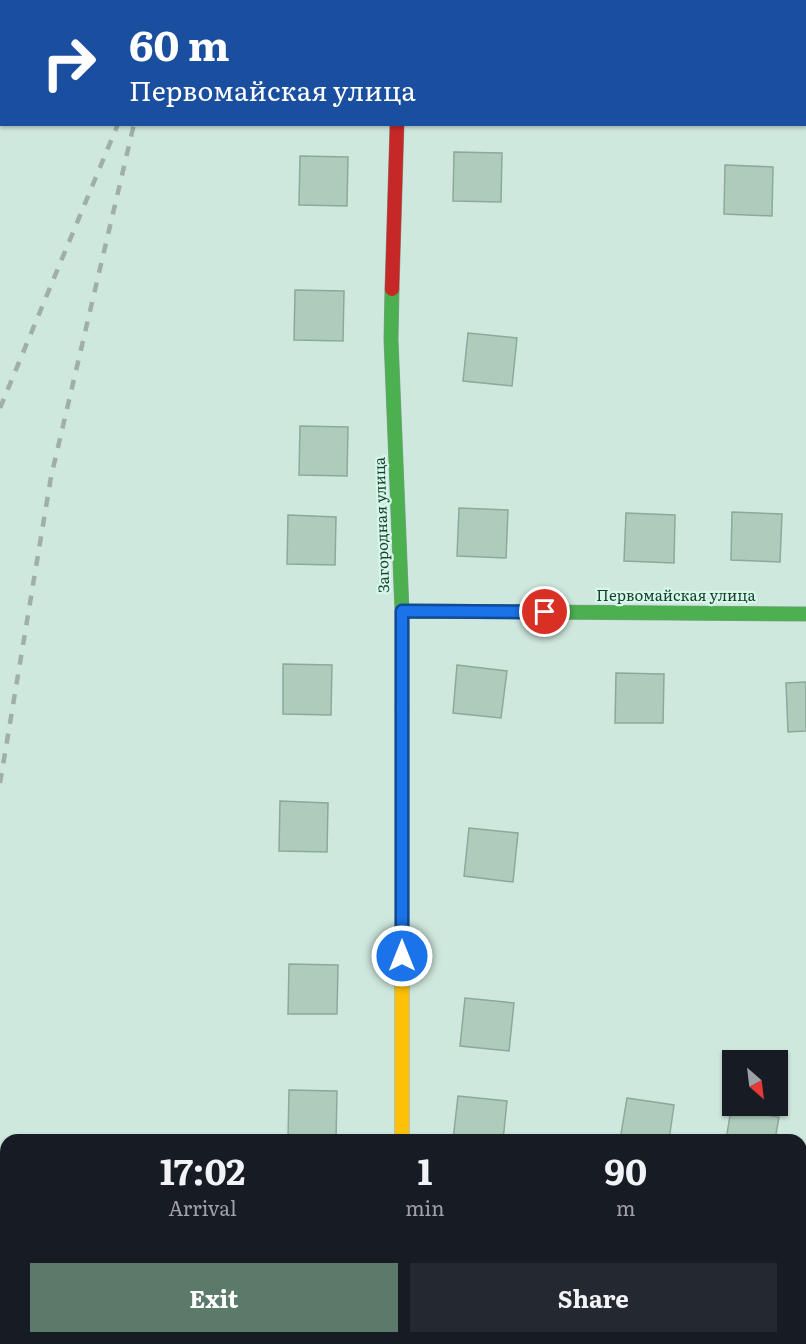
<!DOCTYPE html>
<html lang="en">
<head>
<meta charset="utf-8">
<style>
	body { margin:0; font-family:Literata,serif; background:#242831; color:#f1f3f6; height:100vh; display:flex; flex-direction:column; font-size:22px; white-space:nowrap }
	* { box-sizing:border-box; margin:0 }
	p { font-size:20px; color:#9ea1a6 }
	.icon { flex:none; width:33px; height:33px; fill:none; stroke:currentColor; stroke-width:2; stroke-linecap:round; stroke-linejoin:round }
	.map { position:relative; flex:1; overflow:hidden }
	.panel { position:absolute; left:0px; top:1134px; width:807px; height:210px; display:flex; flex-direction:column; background:#171b24; border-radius:18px 18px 0 0; box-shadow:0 2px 4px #0004 }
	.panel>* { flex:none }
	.guide { position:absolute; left:0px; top:0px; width:807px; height:126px; box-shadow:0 2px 4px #0004; background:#1a4fa0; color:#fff; overflow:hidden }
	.needle { width:39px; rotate:152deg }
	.controls { position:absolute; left:722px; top:1050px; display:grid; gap:12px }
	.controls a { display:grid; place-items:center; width:66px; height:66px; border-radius:0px; background:#171b24; box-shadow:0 2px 4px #0004; font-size:30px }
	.pin { position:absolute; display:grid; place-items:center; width:51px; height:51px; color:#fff; margin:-26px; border:3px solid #fff; border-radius:50%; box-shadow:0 2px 6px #0007 }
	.me { position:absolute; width:66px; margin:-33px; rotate:0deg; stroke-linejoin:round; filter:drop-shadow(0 0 4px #0008) }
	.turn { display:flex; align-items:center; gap:21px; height:126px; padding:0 30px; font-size:27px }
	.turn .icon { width:78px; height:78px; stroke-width:2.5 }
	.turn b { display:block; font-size:42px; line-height:51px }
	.eta { display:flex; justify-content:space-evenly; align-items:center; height:102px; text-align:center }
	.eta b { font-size:36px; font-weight:700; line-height:42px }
	.action { display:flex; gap:12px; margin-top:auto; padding:12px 30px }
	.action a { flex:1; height:69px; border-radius:0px; background:#5b7a69; color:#fff; font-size:24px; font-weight:700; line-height:69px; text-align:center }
	.action a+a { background:#242831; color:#f1f3f6 }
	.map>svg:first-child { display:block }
</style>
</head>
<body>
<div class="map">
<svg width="806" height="1344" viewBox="0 0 806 1344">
	<rect width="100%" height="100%" fill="#cee8de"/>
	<path fill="#aeccbb" stroke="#8ca999" stroke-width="1.5" d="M604,0H653V2Z
		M454,152L502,153L501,202L453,201Z
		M300,156L348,157L347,206L299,205Z
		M725,165L773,167L772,216L724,214Z
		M295,290L344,291L343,341L294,340Z
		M468,333L517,338L512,386L463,381Z
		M300,426L348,427L347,476L299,475Z
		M459,508L508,510L506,558L457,556Z
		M732,512L782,514L780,562L731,560Z
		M626,513L675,515L674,563L624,561Z
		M288,515L336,517L335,565L287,564Z
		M283,664L332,665L331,715L283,714Z
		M457,665L507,671L501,718L453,713Z
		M616,673L664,674L663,723H615Z
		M806,682V731L788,732L786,683Z
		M280,801L328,803L327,852L279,851Z
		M469,828L518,833L513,882L464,876Z
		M289,964L338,965L337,1014H288Z
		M465,998L514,1003L509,1051L460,1046Z
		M289,1090L337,1091L336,1140L288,1139Z
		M458,1096L507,1101L503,1140H453Z
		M627,1098L674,1105L669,1140H620Z
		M731,1109L779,1117L775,1140H726Z
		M801,1292L806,1293V1343L788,1340L789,1338H801Z"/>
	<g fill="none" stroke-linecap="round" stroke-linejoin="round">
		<defs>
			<path id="street" d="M801,1234L806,1235"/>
			<path id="fast" d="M392,289L391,339L402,611V709
				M402,611L806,614
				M398,1338V1344"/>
			<path id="slow" d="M400,0V2
				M402,709V1140"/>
			<path id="jam" d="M392,289L397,124"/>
		</defs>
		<use href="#street" stroke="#96ada3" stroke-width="34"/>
		<use href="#fast" stroke="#869d92" stroke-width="15"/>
		<use href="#slow" stroke="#869d92" stroke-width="15"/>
		<use href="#jam" stroke="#869d92" stroke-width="15"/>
		<use href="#street" stroke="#e0efe9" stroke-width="33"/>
		<use href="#fast" stroke="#4caf50" stroke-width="14"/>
		<use href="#slow" stroke="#ffc107" stroke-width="14"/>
		<use href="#jam" stroke="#c62828" stroke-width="14"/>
		<path stroke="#a0afa8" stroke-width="4.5" stroke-dasharray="10 10" stroke-linecap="butt" d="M167,2L168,0
			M0,408L118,124
			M0,783L51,477L134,124"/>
	</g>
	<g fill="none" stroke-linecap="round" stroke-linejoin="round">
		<defs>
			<path id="route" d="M402,956V611L545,612"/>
		</defs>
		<use href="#route" stroke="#114b97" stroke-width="15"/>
		<use href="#route" stroke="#1a73e8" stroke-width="10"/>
	</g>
	<g text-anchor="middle" stroke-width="4.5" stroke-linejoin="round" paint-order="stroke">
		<g font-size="15" fill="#1d3e2a" stroke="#d4f9eb">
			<text transform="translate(382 525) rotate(-92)" y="5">Загородная улица</text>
			<text x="676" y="601">Первомайская улица</text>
		</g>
	</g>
</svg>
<div class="controls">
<a><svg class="needle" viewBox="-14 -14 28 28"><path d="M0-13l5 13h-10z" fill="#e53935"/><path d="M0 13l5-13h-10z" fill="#9ea1a6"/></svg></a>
</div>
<div class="pin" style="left:545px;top:612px;background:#d93025"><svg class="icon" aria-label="arrive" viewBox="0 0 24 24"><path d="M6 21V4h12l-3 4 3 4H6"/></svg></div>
<svg class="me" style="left:402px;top:956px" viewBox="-20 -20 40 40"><circle r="17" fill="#1a73e8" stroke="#fff" stroke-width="3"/><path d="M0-11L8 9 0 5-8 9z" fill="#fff"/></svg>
<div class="guide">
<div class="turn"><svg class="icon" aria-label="right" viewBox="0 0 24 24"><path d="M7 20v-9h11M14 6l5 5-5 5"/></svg><div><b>60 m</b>Первомайская улица</div></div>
</div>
<section class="panel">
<div class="eta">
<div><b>17:02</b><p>Arrival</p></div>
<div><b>1</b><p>min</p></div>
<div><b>90</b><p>m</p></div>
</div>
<div class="action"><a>Exit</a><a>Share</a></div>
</section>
</div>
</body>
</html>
